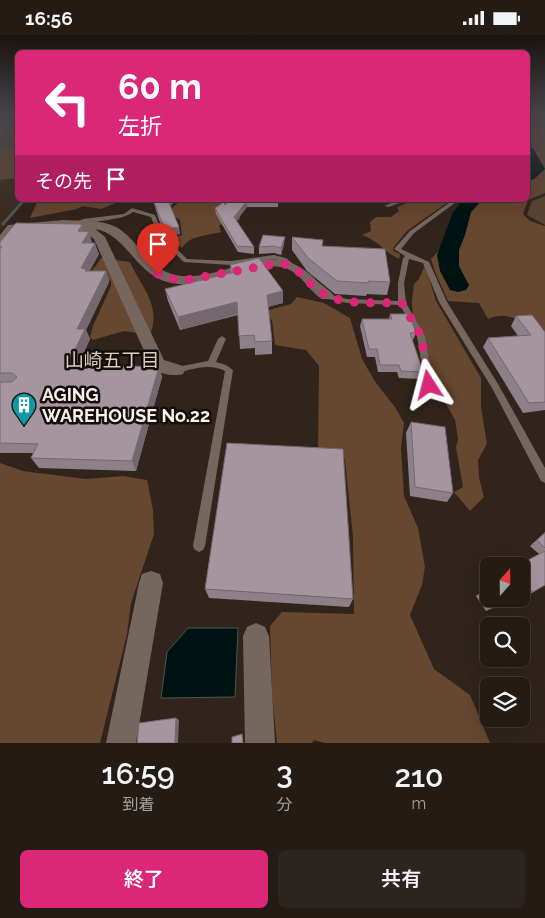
<!DOCTYPE html>
<html lang="ja">
<head>
<meta charset="utf-8">
<style>
	body { margin:0; font-family:Raleway,"Noto Sans JP",sans-serif; background:#2c241e; color:#f1f3f6; height:100vh; display:flex; flex-direction:column; font-size:19px; white-space:nowrap }
	* { box-sizing:border-box; margin:0 }
	p { font-size:16px; color:#a3a1a0 }
	.icon { flex:none; width:28px; height:28px; fill:none; stroke:currentColor; stroke-width:2; stroke-linecap:round; stroke-linejoin:round }
	.map { position:relative; height:708px; overflow:hidden }
	.panel { display:flex; flex-direction:column; background:#241b15; flex:1 }
	.panel>* { flex:none }
	.hud { position:absolute; left:15px; top:15px; width:515px; height:152px; border-radius:8px; box-shadow:0 5px 20px #0002,0 0 0 1px #413934; background:#db2777; color:#fff; overflow:hidden }
	.needle { width:32px; rotate:20deg }
	.fabs { position:absolute; left:480px; top:522px; display:grid; gap:10px }
	.fabs a { display:grid; place-items:center; width:50px; height:50px; border-radius:8px; background:#241b15; box-shadow:0 5px 20px #0002,0 0 0 1px #413934; font-size:25px }
	.pin { position:absolute; display:grid; place-items:center; width:42px; height:42px; color:#fff; margin:-51px -21px; border-radius:50% 50% 50% 0; rotate:-45deg; box-shadow:0 0 5px #0007 }
	.pin .icon { rotate:45deg }
	.me { position:absolute; width:55px; margin:-28px; rotate:351deg; stroke-linejoin:round; filter:drop-shadow(0 0 4px #0008) }
	.turn { display:flex; align-items:center; gap:18px; height:105px; padding:0 20px; font-size:22px }
	.turn .icon { width:65px; height:65px; stroke-width:2.5 }
	.turn b { display:block; font-size:35px; line-height:42px }
	.then { display:flex; align-items:center; height:48px; padding:0 20px; background:#0003; gap:10px; font-size:19px }
	.eta { display:flex; justify-content:space-evenly; align-items:center; height:85px; text-align:center }
	.eta b { font-size:30px; font-weight:600; line-height:35px }
	.cta { display:flex; gap:10px; margin-top:auto; padding:10px 20px }
	.cta a { flex:1; height:58px; border-radius:8px; background:#db2777; color:#fff; font-size:20px; font-weight:600; line-height:58px; text-align:center }
	.cta a+a { background:#2c241e; color:#f1f3f6 }
	.status { display:flex; justify-content:space-between; align-items:center; height:35px; padding:0 25px; background:#241b15; direction:ltr }
	.status svg { height:14px; fill:currentColor }
	.map>svg:first-child { display:block }
</style>
</head>
<body>
<div class="status"><b>16:56</b><svg viewBox="0 0 49 12"><path d="M0 12V9h3v3zM5 12V6h3v6zM10 12V3h3v9zM15 12V0h3v12zM26 1h20v11H26zM47 4h2v5h-2z"/></svg></div>
<div class="map">
<svg width="545" height="708" viewBox="0 0 545 708">
	<rect width="100%" height="100%" fill="#30241c"/>
	<path fill="#3c2b1e" d="M17,144L18,165H24L0,197V145Z"/>
	<path fill="#5b422f" d="M545,161V190L527,180L532,166Z"/>
	<path fill="#66472f" d="M0,79H17V143L0,145Z
		M528,79H545V158L528,165L523,179L530,186L545,191V300C527,290 509,274 488,284L479,268L448,266L435,237L431,224L457,197L460,192L458,178L467,165H528Z
		M38,165H123L101,174L83,171L77,174L30,183Z
		M181,165H233L240,179V184L236,187L219,190L221,197C207,201 190,200 182,213L176,209L174,203L182,200L180,185L168,177Z
		M416,165H451L407,196L393,213V216L400,219L399,224C383,216 379,206 362,200L371,196L370,187L376,182H391L399,176L397,172Z
		M101,223L130,227C141,252 162,270 150,300L124,296L93,305L90,302L93,291L111,251V246L91,243L87,240L95,232Z
		M425,230L436,266L481,343V372L487,409L478,425L479,443L484,462L470,476L454,457L463,452L456,412L458,404L455,385L445,367L433,353L413,287L412,266L414,249L419,244Z
		M297,262L324,268L350,283L362,324L376,348L395,372L404,388L401,412L404,461L418,493L425,532L422,550L410,580L434,634L470,660L490,708H325L314,705L312,708H277L272,658L270,591L282,577L354,579L353,502L345,425L342,418L318,415L319,331L306,315L275,310L272,285L262,277L291,269Z
		M0,428L23,436L62,441L86,444L123,441L147,445L153,475L154,499L131,568L127,599L100,708H0Z"/>
	<path fill="#001313" stroke="#4b5654" d="M188,593H238L235,662L161,663L167,617Z"/>
	<g fill="none" stroke-linecap="round" stroke-linejoin="round">
		<path stroke="#4b5654" stroke-width="3" d="M460,177L484,165
			M3,189L24,165"/>
		<path fill="#001313" fill-rule="evenodd" d="M528,112L533,113L545,134L534,144L528,146Z
			M463,165H482L471,177L465,200L459,215V231L469,250L466,255L458,257L450,255L440,236L437,220L453,177Z"/>
		<path stroke="#4e433b" stroke-width="13" stroke-dasharray="13 7" stroke-linecap="butt" d="M0,107L18,105"/>
		<path fill="#75675e" fill-rule="evenodd" d="M399,165H407L389,172L384,171Z
			M453,165H459L414,198L401,214L429,227L447,267L498,349L545,433V448L541,446L492,353L439,267L423,228L409,224L404,248L406,268L425,301L433,350L432,352H426L425,350L417,301L400,270L347,268L324,263L323,261L327,259L347,264L398,266V248L403,223L405,221L394,214L410,196Z
			M132,173L155,180L164,201L187,224L231,226L274,220L286,223L298,233L295,235L282,226L274,224L231,230L184,227L159,203L151,182L133,177C122,186 92,185 76,191L73,189L83,184L124,179Z
			M222,301L226,304L216,327L226,330L233,335L205,511L203,515L199,517L195,515L193,511L225,336C209,328 193,334 177,338L173,335L177,332L208,326L218,304Z"/>
		<path fill="#75675e" fill-rule="evenodd" d="M63,185C79,186 101,184 116,192C140,206 150,238 181,241C233,245 271,198 317,246C322,251 330,255 334,261L332,264H322C309,256 302,240 288,234C256,221 204,260 164,246C135,236 124,198 95,194L105,202L164,325L183,331L185,335L183,339C173,342 155,339 150,329L94,204L84,197L73,192L21,194L16,195L4,211L0,212V200L8,190Z
			M151,536L160,539L163,548L136,708H106L139,548L142,539Z
			M256,588L265,592L269,601L275,708H245L243,601L247,592Z"/>
	</g>
	<path fill="#8e8089" d="M153,165L170,171L180,199L168,201L165,199L159,185Z
		M229,165H278V172H247L236,186L254,212V219L238,217L216,179L215,173L225,170Z
		M82,190L84,197L92,207L91,208L99,219L89,236H106L109,247L86,295L90,304L78,330L159,332L162,342L136,436L39,433L31,423L33,418H0V207Z
		M292,202L323,211L390,247L387,260L367,259L366,261L335,259L307,236L292,215Z
		M284,209L281,220L274,218L259,219V212Z
		M230,230L283,268L268,272L272,306V319L255,320V313L240,314L238,280L180,295L168,266L165,254L231,238Z
		M390,279L416,298L413,305H412L423,337L420,344L399,343L397,337H378L375,322H367L360,291L362,284H389Z
		M516,281L545,297V375L523,378L483,312L488,303L518,301L511,291Z
		M411,387L453,458L447,467L410,461L406,398Z
		M545,497V550L525,562L523,559L539,519L530,511Z
		M489,535V549L482,540Z
		M205,554L353,564L349,572L209,563Z
		M482,557L513,564L486,576L476,561Z"/>
	<path fill="#74686f" d="M168,165H177L169,172Z
		M247,166V172L234,189V182Z
		M82,190L86,200L78,196Z
		M179,192L180,199L168,201L166,194Z
		M89,197L92,207L86,218L82,208Z
		M285,202L284,209L281,220V213Z
		M95,208L99,219L88,239L81,233Z
		M106,236L109,247L86,295L90,304L74,340L68,329L77,294Z
		M283,256V268L267,272V260Z
		M237,267L238,279L180,295L178,282Z
		M159,332L162,342L136,436L132,426Z
		M510,564H513L486,576L492,572Z
		M176,683L179,685L178,708H175Z"/>
	<path fill="#a5959f" stroke="#74686f" d="M153,165H168L179,192L166,194L164,192Z
		M229,165H278L247,166L234,182L254,212L237,211L215,173L224,167L225,170Z
		M16,188L80,189L82,190L78,196L89,197L82,208H95L81,233L86,234L85,236H106L77,294H85L68,329L159,332L132,426L31,423L38,409L0,408V347H12L17,342L12,338H0V214L2,212L0,211V207Z
		M263,200L285,202L281,213L274,211L259,212Z
		M292,202L323,205L322,211L385,214L390,247L368,246L369,248L337,246L308,223Z
		M259,223L283,256L267,260L272,306L255,307L254,300L239,301L237,267L178,282L165,254L235,237L230,230Z
		M390,279H409L416,298H410L423,337L401,336L399,330H380L377,314H369L362,284H392Z
		M532,280L545,297V367L529,368L488,303L531,300L516,281Z
		M411,387L445,392L453,458L415,452Z
		M227,408L343,414L353,564L205,554Z
		M545,498V513L537,505Z
		M545,516V550L533,557L530,554L521,558V531H517Z
		M489,554V564H510L492,572L482,557Z
		M176,683L175,708H137L139,688Z
		M242,699L243,708H232V702Z"/>
	<linearGradient id="sky" x2="0" y2="1"><stop stop-color="#1a140f"/><stop offset="0.44" stop-color="#48454b"/><stop offset="1" stop-color="#48454b" stop-opacity="0"/></linearGradient>
	<rect width="545" height="178" fill="url(#sky)"/>
	<g fill="none" stroke-linecap="round" stroke-linejoin="round">
		<path stroke="#db2777" stroke-width="9" stroke-dasharray="0 16.2" d="M158,239L177,245H186L280,228C302,232 307,250 324,259C346,271 377,267 402,268L421,301L429,350"/>
	</g>
	<defs>
		<symbol id="building-pin" viewBox="-11 -11 22 30"><path d="M0 17L-7.5 6A9.5 9.5 0 1 1 7.5 6Z" fill="#0f9aa8" stroke="#140f0b"/><path d="M-4-6H4V6H1V3H-1V6H-4ZM-2.5-4.3h1.7v1.8h-1.7ZM.8-4.3h1.7v1.8H.8ZM-2.5-1h1.7V.8h-1.7ZM.8-1h1.7V.8H.8Z" fill="#fff"/></symbol>
	</defs>
	<g fill-rule="evenodd">
		<use href="#building-pin" x="10" y="356" width="28" height="38"/>
	</g>
	<g text-anchor="middle" stroke-width="5" stroke-linejoin="round" paint-order="stroke">
		<g font-size="18" font-weight="bold" fill="#f9f1eb" stroke="#140f0b" text-anchor="start">
			<text x="42" y="366">AGING<tspan x="42" dy="21">WAREHOUSE No.22</tspan></text>
		</g>
		<g font-size="19" fill="#dcccc1" stroke="#140f0b">
			<text x="112" y="332">山崎五丁目</text>
		</g>
	</g>
</svg>
<div class="fabs">
<a><svg class="needle" viewBox="-14 -14 28 28"><path d="M0-13l5 13h-10z" fill="#e53935"/><path d="M0 13l5-13h-10z" fill="#a3a1a0"/></svg></a>
<a><svg class="icon" aria-label="search" viewBox="0 0 24 24"><circle cx="10" cy="10" r="6"/><path d="M15 15l6 6"/></svg></a>
<a><svg class="icon" aria-label="layers" viewBox="0 0 24 24"><path d="M12 4l9 5-9 5-9-5zM3 14l9 5 9-5"/></svg></a>
</div>
<div class="pin" style="left:158px;top:239px;background:#d93025"><svg class="icon" aria-label="arrive" viewBox="0 0 24 24"><path d="M6 21V4h12l-3 4 3 4H6"/></svg></div>
<svg class="me" style="left:429px;top:350px" viewBox="-20 -20 40 40"><path d="M0-17L14 15 0 8-14 15z" fill="#db2777" stroke="#fff" stroke-width="4"/></svg>
<div class="hud">
<div class="turn"><svg class="icon" aria-label="left" viewBox="0 0 24 24"><path d="M17 20v-9H6M10 6l-5 5 5 5"/></svg><div><b>60 m</b>左折</div></div>
<div class="then">その先<svg class="icon" aria-label="arrive" viewBox="0 0 24 24"><path d="M6 21V4h12l-3 4 3 4H6"/></svg></div>
</div>
</div>
<section class="panel">
<div class="eta">
<div><b>16:59</b><p>到着</p></div>
<div><b>3</b><p>分</p></div>
<div><b>210</b><p>m</p></div>
</div>
<div class="cta"><a>終了</a><a>共有</a></div>
</section>
</body>
</html>
